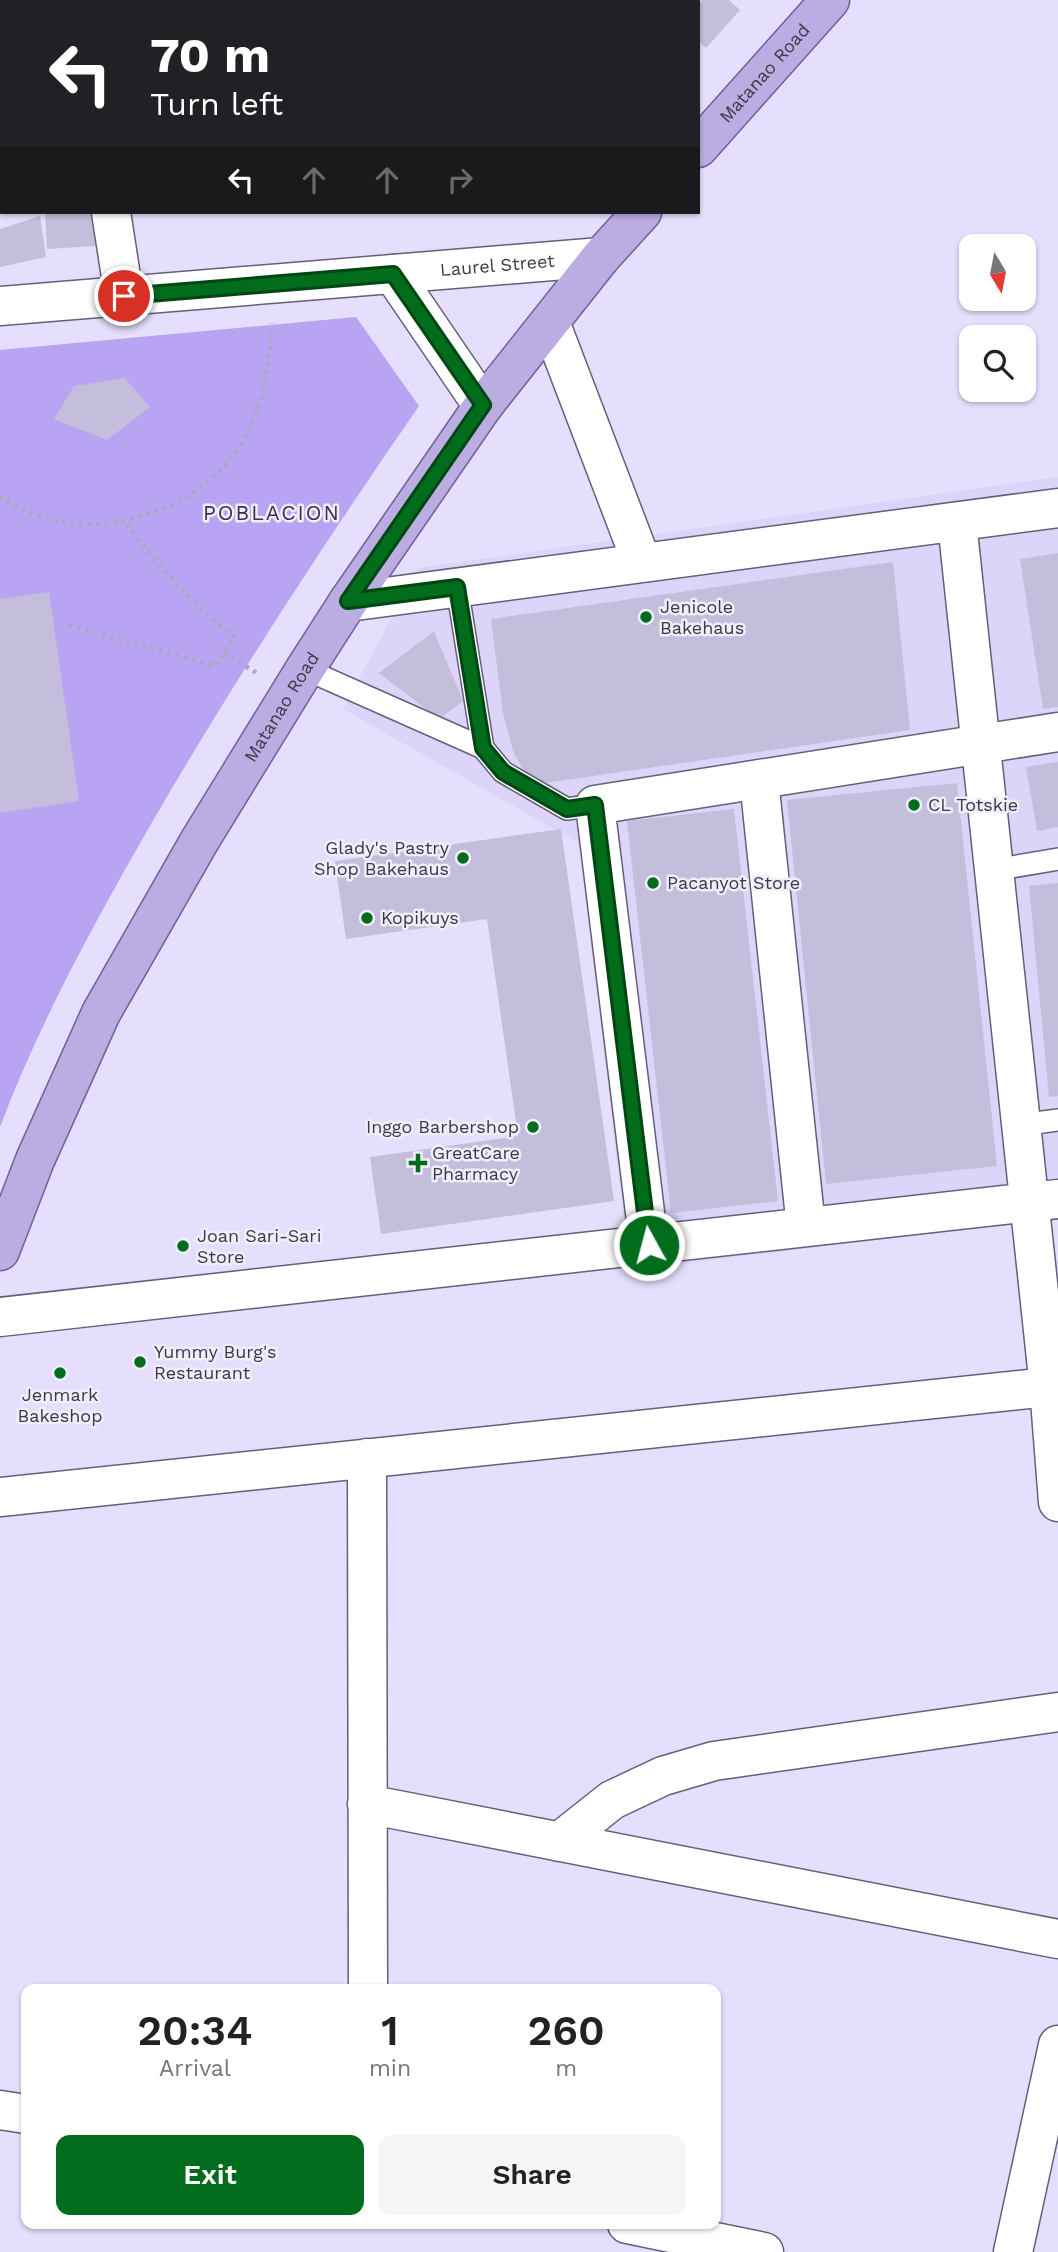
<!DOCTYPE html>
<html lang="en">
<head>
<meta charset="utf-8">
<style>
	body { margin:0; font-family:"Work Sans",sans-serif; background:#f6f6f6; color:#222; height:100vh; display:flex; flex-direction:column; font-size:26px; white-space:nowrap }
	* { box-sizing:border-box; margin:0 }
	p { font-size:23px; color:#767676 }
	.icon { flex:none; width:38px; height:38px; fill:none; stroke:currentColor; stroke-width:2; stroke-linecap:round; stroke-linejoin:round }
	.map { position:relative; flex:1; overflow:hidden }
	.panel { position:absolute; left:21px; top:1984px; width:700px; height:245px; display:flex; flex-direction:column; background:#fff; border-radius:14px; box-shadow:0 2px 5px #0004 }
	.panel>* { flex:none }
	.guide { position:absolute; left:0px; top:0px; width:700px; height:214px; box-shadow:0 2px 5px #0004; background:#202124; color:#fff; overflow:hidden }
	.needle { width:46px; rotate:170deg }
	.controls { position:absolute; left:959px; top:234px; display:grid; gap:14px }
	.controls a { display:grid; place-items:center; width:77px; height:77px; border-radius:14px; background:#fff; box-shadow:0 2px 5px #0004; font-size:35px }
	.pin { position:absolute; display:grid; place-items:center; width:60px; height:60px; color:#fff; margin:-30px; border:4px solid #fff; border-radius:50%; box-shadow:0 2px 7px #0007 }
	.me { position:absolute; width:77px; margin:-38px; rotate:353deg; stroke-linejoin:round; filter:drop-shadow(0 0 5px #0008) }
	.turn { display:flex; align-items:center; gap:24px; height:147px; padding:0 35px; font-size:32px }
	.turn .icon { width:91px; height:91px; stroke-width:2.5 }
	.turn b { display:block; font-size:49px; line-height:60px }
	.lanes { display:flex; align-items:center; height:66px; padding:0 35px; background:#0003; justify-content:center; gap:35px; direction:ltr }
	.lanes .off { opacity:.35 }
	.eta { display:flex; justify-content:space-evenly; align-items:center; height:119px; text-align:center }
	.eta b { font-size:42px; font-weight:600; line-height:49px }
	.action { display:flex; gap:14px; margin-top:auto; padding:14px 35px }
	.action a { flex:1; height:80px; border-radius:14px; background:#006c1c; color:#fff; font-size:28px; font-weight:600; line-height:80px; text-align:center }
	.action a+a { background:#f6f6f6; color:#222 }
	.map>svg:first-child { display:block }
</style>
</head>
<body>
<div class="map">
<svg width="1058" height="2252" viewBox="0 0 1058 2252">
	<rect width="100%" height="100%" fill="#e5defc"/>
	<path fill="#dcd4f9" d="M1058,477V1218L630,1270L579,843L343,709L418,568Z"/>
	<path fill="#b8a4f3" d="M356,317L419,406C325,542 234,681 151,824C95,922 40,1021 0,1127V350Z"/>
	<path fill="#c4bddb" d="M702,0H729L740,10L706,48L698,41V4Z
		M45,212H92L95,246L47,249Z
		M40,216L46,257L0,267V229Z
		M125,378L150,407L107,440L54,419L74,386Z
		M1058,553V707L1043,709L1020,559Z
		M893,562L910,730L538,784L524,772L513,751L503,713L491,619Z
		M49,592L79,801L0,813V599Z
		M434,631L463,701L439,719L379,673Z
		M1058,762V827L1037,831L1026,767Z
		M957,783L997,1166L826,1184L787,800Z
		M734,809L778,1201L671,1213L627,821Z
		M561,829L614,1201L381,1234L370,1157L518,1136L487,919L346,939L335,861Z
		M1058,883V1096L1049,1097L1029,886Z"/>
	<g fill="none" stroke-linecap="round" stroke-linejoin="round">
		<defs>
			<path id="service" d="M457,587L483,748
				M305,669L483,748L503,772L567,809L595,805
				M994,870L1058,859
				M1021,1125L1058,1120"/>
			<path id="minor" d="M78,0V2
				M111,212L124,296
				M550,322L642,563
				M957,522L1049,1387L1058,1502
				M348,602L1058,508
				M759,780L806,1227
				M649,1245L595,805L1058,732
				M0,1317L1058,1199
				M367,1458L368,1990
				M0,1497L1058,1386
				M367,1804L1058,1939
				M559,1842L612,1800L663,1776L714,1761L1058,1712
				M0,2110L26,2114
				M627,2224L764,2252
				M1013,2252L1058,2045"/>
			<g id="tertiary">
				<path d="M393,274L483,406"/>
				<path id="s1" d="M0,306L601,257"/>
			</g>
			<g id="primary">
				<path id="s2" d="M698,148L830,0"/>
				<path id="s3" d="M0,1251L35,1160L101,1013L200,840L305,669L348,602L483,406L601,257L642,212"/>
			</g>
		</defs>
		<use href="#service" stroke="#655f79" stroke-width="24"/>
		<use href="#minor" stroke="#655f79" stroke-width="41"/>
		<use href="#tertiary" stroke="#655f79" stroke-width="41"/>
		<use href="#primary" stroke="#715f9e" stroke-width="41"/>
		<path stroke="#ada7bf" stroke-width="4.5" stroke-dasharray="3.5 5" stroke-linecap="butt" d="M0,496C16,506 34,517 53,520C122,535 207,504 243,441C264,405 270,364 271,323
			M69,625L215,666L235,637C192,603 156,565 124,520
			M224,653L257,673"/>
		<use href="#service" stroke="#fff" stroke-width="21"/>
		<use href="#minor" stroke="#fff" stroke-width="38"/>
		<use href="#tertiary" stroke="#fff" stroke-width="38"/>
		<use href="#primary" stroke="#bbace2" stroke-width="38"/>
	</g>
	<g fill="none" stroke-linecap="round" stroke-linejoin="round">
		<defs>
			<path id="route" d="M124,296L393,274L483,405L348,601L457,587L483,748L503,772L567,809L595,805L649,1245"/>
		</defs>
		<use href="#route" stroke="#004612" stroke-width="18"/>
		<use href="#route" stroke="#006c1c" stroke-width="12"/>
	</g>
	<g fill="#006c1c" stroke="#f1eefb" stroke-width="2.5">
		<circle cx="646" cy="617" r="7"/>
		<circle cx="914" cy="805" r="7"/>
		<circle cx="463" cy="858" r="7"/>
		<circle cx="653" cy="883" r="7"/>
		<circle cx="367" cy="918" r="7"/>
		<circle cx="533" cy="1127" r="7"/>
		<path d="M414.5 1152.5h7v7h7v7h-7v7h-7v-7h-7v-7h7z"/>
		<circle cx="183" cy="1246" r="7"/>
		<circle cx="140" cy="1362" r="7"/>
		<circle cx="60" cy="1373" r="7"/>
	</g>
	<g text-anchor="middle" stroke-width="5" stroke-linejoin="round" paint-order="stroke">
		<g font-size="18" fill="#3c3945" stroke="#f1eefb">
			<text dy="6" stroke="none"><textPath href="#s2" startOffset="100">Matanao Road</textPath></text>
			<text dy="6" stroke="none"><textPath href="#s1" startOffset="499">Laurel Street</textPath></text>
			<text dy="6" stroke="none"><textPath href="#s3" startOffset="614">Matanao Road</textPath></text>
		</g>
		<g font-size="18" fill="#3c3945" stroke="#f1eefb" text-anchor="start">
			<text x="660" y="613">Jenicole<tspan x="660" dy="21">Bakehaus</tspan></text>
			<text x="928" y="811">CL Totskie</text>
			<text x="449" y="854" text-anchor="end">Glady's Pastry<tspan x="449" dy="21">Shop Bakehaus</tspan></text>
			<text x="667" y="889">Pacanyot Store</text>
			<text x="381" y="924">Kopikuys</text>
			<text x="519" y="1133" text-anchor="end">Inggo Barbershop</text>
			<text x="432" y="1159">GreatCare<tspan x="432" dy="21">Pharmacy</tspan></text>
			<text x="197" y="1242">Joan Sari-Sari<tspan x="197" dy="21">Store</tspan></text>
			<text x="154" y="1358">Yummy Burg's<tspan x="154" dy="21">Restaurant</tspan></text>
			<text x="60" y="1401" text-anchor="middle">Jenmark<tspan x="60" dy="21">Bakeshop</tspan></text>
		</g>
		<g font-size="21" letter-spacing="2" fill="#373249" stroke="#f1eefb">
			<text x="272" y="520">POBLACION</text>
		</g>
	</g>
</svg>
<div class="controls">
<a><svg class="needle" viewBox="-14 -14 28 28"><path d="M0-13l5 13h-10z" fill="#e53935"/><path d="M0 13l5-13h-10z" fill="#767676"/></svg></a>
<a><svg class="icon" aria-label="search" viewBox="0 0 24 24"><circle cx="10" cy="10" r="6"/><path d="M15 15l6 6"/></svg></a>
</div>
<div class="pin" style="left:124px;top:296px;background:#d93025"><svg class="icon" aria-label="arrive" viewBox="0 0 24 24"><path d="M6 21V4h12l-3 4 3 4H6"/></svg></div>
<svg class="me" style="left:649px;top:1245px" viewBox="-20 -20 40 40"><circle r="17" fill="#006c1c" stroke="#fff" stroke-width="3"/><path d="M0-11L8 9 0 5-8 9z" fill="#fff"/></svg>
<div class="guide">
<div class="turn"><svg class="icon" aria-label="left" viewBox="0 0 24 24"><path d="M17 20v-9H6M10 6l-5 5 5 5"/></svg><div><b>70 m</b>Turn left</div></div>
<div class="lanes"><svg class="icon" aria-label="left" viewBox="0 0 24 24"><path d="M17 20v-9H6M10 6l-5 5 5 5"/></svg><svg class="icon off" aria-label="ahead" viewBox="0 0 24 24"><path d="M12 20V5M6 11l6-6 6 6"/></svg><svg class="icon off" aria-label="ahead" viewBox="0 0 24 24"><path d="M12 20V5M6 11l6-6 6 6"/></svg><svg class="icon off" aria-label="right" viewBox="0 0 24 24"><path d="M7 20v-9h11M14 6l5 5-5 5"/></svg></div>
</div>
<section class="panel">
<div class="eta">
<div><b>20:34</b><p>Arrival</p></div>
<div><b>1</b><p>min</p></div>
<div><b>260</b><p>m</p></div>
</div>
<div class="action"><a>Exit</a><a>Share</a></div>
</section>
</div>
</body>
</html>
